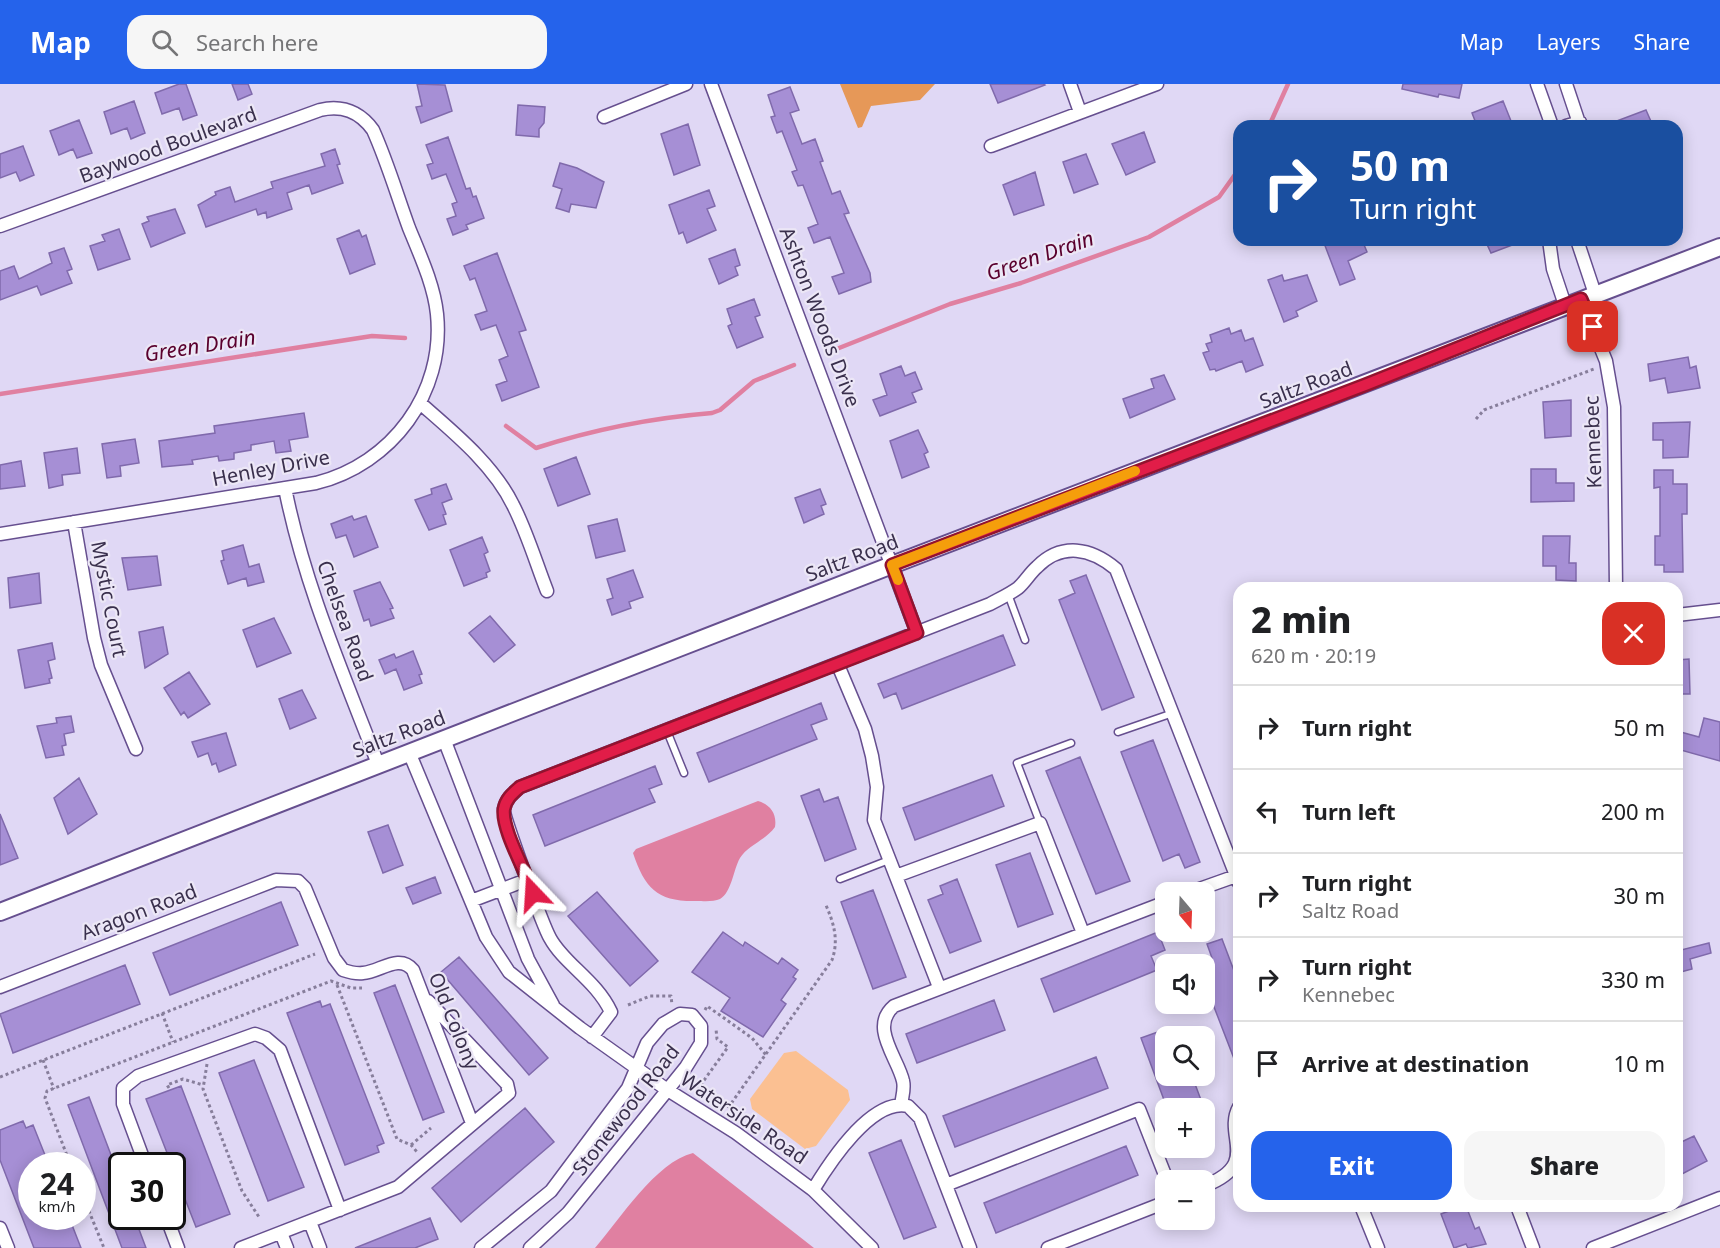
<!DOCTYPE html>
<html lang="en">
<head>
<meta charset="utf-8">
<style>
	body { margin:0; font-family:"Noto Sans",sans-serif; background:#f6f6f6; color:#202124; height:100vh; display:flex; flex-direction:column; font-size:22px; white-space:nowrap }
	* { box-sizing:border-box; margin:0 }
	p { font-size:20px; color:#757577 }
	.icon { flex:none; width:33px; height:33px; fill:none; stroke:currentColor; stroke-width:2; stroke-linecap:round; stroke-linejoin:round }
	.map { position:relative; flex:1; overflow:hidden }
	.details { position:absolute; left:1233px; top:498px; width:450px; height:630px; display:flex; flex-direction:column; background:#fff; border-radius:18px; box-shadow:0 3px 15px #0003 }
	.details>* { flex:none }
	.hud { position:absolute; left:1233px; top:36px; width:450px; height:126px; border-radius:18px; box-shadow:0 3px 15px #0003; background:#1a4fa0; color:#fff; overflow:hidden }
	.needle { width:39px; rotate:161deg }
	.buttons { position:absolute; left:1155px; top:798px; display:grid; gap:12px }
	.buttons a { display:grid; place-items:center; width:60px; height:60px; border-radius:12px; background:#fff; box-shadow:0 3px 15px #0003; font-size:30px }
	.speed { position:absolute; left:18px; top:1068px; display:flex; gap:12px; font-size:30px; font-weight:700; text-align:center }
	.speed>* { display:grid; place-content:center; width:78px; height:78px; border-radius:50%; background:#fff; box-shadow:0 3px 15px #0003; line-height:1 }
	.speed small { font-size:15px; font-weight:400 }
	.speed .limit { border:3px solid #111; border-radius:9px; background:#fff; color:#111 }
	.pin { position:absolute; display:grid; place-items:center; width:51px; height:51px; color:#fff; margin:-26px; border-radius:12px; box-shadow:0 3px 9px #0006 }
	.me { position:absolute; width:66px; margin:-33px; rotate:340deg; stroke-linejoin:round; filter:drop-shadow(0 0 4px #0008) }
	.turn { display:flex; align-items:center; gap:21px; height:126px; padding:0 18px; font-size:27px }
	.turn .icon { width:78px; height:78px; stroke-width:2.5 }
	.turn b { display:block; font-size:42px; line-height:51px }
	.round { display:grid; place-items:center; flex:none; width:63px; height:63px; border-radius:18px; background:#f6f6f6 }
	.summary { display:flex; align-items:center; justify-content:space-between; height:102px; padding:0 18px }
	h1 { font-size:36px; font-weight:800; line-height:45px }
	.button { display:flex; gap:12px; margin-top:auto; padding:12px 18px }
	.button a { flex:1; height:69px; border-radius:18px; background:#2563eb; color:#fff; font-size:24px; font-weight:800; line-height:69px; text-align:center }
	.button a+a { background:#f6f6f6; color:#202124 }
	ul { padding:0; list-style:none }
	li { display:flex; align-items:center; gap:18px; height:84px; padding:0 18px; border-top:2px solid #e0e0e0 }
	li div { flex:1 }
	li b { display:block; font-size:22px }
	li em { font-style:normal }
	header { display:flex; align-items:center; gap:36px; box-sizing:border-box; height:84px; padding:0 30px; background:#2563eb; color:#fff }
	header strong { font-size:28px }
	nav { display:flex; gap:33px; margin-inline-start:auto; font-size:21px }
	.search { width:420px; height:54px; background:#f6f6f6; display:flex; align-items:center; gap:15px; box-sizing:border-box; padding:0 21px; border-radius:18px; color:#757577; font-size:22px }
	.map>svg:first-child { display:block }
</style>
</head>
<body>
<header>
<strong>Map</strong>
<div class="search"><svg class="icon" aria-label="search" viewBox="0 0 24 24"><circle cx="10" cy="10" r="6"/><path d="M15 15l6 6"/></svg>Search here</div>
<nav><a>Map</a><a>Layers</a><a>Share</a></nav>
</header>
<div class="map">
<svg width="1720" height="1164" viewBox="0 0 1720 1164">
	<rect width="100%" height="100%" fill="#e0d8f5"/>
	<path fill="#fbc092" d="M796,967L848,1006L850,1016L816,1062L805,1065L752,1025L750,1015L784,969Z"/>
	<path fill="#e69858" d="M840,0H935L920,16L871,22L862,43L858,44Z"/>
	<path fill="#e080a1" d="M758,717C771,721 777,730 775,743C766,756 748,761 740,774C733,786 732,808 720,815C714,818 703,817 697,817C658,818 645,805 633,769L636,765Z
		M693,1069L814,1164H595C620,1135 656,1078 693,1069Z"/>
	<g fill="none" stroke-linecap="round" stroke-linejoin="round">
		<path stroke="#e080a1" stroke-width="4.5" d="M1269,42L1288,0
			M834,266L950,220L1021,199L1149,153L1219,113L1239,85
			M0,310L372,252L405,254
			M506,342L536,364C595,345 651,334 712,329L720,326L754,297L794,281"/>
	</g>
	<path fill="#a68fd5" stroke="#806aac" stroke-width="1.5" d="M179,0H186L197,31L183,36L179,24L162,30L155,9Z
		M232,0H248L252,10L238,16Z
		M417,0L445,1L452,27L421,39L416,23L422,22Z
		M990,0H1044L1045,1L998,19Z
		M1403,0H1462L1459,14L1439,10L1438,13L1402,5Z
		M790,3L799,26L790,29L802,60L815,55L823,77L820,78L832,110L840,107L849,129L844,130L870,189L871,198L839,210L832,193L844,189L830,153L814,159L808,144L818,140L803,101L798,102L792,88L797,86L782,47L777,49L771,33L775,32L768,11Z
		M134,17L145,49L131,55L127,44L111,50L104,28Z
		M1503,17L1513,42H1477L1472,29Z
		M518,21L545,23L544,39L539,45V53L516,51Z
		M1646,26L1653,42H1606V41Z
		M79,36L92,69L77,74L73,65L59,71L50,47Z
		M688,40L700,81L674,91L661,50Z
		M1144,48L1155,78L1126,91L1112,60Z
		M448,53L466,105L470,104L473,113L476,112L484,134L466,141L468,145L453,151L447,135L456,132L452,120L457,118L446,90L432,95L427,81L433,79L426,61Z
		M23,62L34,91L20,97L16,88L0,94V70Z
		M335,65L340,80L337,81L343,99L312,110L309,101L287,109L292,125L267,134L266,128L258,131L256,125L206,143L198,121L216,111L215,108L230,103L235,118L273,104L271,98L325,82L321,70Z
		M1086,70L1098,100L1074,109L1063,78Z
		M560,79L577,84L604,98L596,124L571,120L569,128L556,124L562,105L553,102Z
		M1035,88L1044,121L1014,131L1003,101Z
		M709,106L715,122L707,125L716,146L687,159L683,148L679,150L669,121Z
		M175,125L185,149L151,163L142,140L149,137L147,133Z
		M119,145L130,175L98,186L90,162L105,157L102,151Z
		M359,146L362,153L366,151L375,180L350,190L337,155Z
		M1332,156H1362L1367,168L1348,177L1355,195L1340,201L1324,159Z
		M1485,156H1522L1523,157L1491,169Z
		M64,164L72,185L67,187L72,199L41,211L37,202L0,216V187L14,182L19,195L52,179L49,169Z
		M735,165L740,181L735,183L738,191L719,200L709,175Z
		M497,169L526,246L519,248L539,303L502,317L496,301L507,297L499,276L508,272L496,241L481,246L475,231L487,227L475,194L470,196L464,182Z
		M1282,191L1284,197L1307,191L1317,217L1296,227L1298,232L1284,238L1268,196Z
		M754,215L760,231L755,233L763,253L737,264L728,242L732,240L727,225Z
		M1229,244L1231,250L1241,246L1245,257L1253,254L1263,281L1246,288L1242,277L1216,287L1215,285L1210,286L1203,269L1209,267L1206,260L1212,258L1210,251Z
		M1688,273L1690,284L1696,282L1700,304L1668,309L1665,294L1650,297L1648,280Z
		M901,282L905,292L915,288L922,305L912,309L916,318L880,332L873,316L887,311L880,290Z
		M1164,291L1175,315L1130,334L1123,315L1154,304L1151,295Z
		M1571,316V352L1545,354L1543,318Z
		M304,329L308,353L289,356L291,367L276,369L274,357L251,361V366L234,369V375L219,377L218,372L192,376L193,380L162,383L159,357L215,349L214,342Z
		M1690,338L1688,373L1663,374V356H1653V339Z
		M918,346L928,368L924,370L929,383L902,394L890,357Z
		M135,355L139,379L120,382L121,392L107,394L102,360Z
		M77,364L80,389L62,391L63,401L49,404L44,369Z
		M576,373L590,410L558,422L544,385Z
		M21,377L25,402L0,405V381Z
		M1531,385H1556V399H1574V417L1531,418Z
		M1654,386H1673V400H1687V430H1682L1683,488H1664V481H1655V452H1660V403L1654,404Z
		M446,400L452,415L442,419L446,430L443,431L446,440L429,446L415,416L432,410L431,405Z
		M820,405L826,420L821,422L824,430L804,439L795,414Z
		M352,432L354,436L366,432L378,463L354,473L346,451L336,454L331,440Z
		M617,435L625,467L596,474L588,442Z
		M1543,452H1570L1569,479H1576V497L1556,496V482H1543Z
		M482,453L488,468L484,470L490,487L486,489L487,493L464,502L450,466Z
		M243,461L249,483L259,480L264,498L248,502L246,494L228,500L221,477L224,476L222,467Z
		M157,472L161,501L128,506L122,474Z
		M633,486L643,513L629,518L631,524L612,531L607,516L613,514L607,495Z
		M39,489L41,519L10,524L8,494Z
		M1086,491L1134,613L1102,626L1059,516L1075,509L1070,497Z
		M380,498L393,524L390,525L394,534L371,542L369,535L364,537L354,507Z
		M490,532L515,561L494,578L469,549Z
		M274,534L291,569L257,583L243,546Z
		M163,543L168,570L145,584L139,548Z
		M1003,551L1015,581L902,625L896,609L884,614L878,600Z
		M52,559L55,575L48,577L52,594L49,595L50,599L25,604L18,566Z
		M413,567L422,590L419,591L422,599L404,606L396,585L385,590L379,576L394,570L396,574Z
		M1689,575L1690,610H1677V576Z
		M189,588L210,620L188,634L184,628L181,631L164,604Z
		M302,606L316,634L290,645L279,615Z
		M821,619L827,635L811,641L817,655L709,698L697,669Z
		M71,632L74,648L64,650L66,661L62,662L64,671L46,674L37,642L57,639L56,634Z
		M1704,634L1720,638V677L1677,665V647L1699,653Z
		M226,649L236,681L219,688L216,679L212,681L208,669L198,673L192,658Z
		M1153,656L1200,778L1185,784L1179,770L1163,777L1121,668Z
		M1080,673L1130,797L1096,810L1046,687Z
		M655,682L662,700L649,705L655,718L545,762L533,731Z
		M992,691L1004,722L915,756L903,724Z
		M79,694L97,730L68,750L54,714Z
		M819,705L824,718L838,713L856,765L825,777L801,712Z
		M0,730L18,774L0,781Z
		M388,741L403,781L383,789L368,748Z
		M1030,769L1053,830L1018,843L996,781Z
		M435,793L441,809L413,820L406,804Z
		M957,795L981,857L950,869L928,816L943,810L940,802Z
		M873,806L906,893L873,905L841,818Z
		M597,808L658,877L630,902L568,832Z
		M281,818L298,861L170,911L153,869Z
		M723,848L743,862L745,858L778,880L782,874L798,886L793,893L796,895L781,916L786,920L763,953L721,927L730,914L692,888Z
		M1158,848L1165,866L1151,872L1157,886L1054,928L1041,895Z
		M1222,855L1239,900L1238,985L1204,897V877L1212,874L1207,860Z
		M1709,859L1711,869L1690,875L1692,885L1677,889V867Z
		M459,873L548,974L529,991L441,888Z
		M125,881L140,920L13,969L0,930Z
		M395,901L444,1028L423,1036L374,909Z
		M994,916L1005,946L917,979L906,950Z
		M320,917L322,923L330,920L384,1059L377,1062L379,1068L345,1081L287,929Z
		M1166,945V992H1192L1204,1024H1167L1141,954Z
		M1096,973L1108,1004L955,1063L943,1032Z
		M254,976L304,1103L268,1117L219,989Z
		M181,1002L230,1130L196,1143L146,1015Z
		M89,1013L122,1100V1132H134L146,1164H122L68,1021Z
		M525,1024L554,1058L461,1138L432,1104Z
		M23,1037L26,1044L33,1041L47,1076L40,1079L41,1082H32V1132H62L66,1143L72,1141L81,1164H34L0,1076V1046Z
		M1694,1052L1707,1077L1682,1090L1677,1080V1060Z
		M901,1056L936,1143L904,1155L869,1069Z
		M1126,1062L1138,1091L996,1149L984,1119Z
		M1462,1122H1466L1475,1145L1479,1143L1486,1160L1468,1164L1466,1160L1454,1164L1441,1130Z
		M430,1134L438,1155L415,1164H355Z"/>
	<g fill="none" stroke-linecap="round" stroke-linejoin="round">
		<defs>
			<path id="service" d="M1008,510L1025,556
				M667,647L684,689
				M1118,648L1173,629
				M1040,739L1017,679L1071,659
				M840,795L889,776"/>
			<path id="minor" d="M711,0L917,549
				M1070,0L1080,28
				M1537,0L1552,42
				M1566,0L1580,42
				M604,33L686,0
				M1566,42L1580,38
				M991,62L1157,0
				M0,142L320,26C342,21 359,27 373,46C387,77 397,111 409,144C420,171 434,201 437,230C445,309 392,380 316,399L0,450
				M1549,156L1553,185L1565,221
				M1577,156L1595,210
				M1581,215L1606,277L1614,323L1616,504
				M420,319C453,348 493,380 513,421C527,448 536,479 547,507
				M285,404C304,500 343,589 378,680
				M74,438L94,554L101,581L136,665
				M1677,531L1720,526
				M838,581L865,645L872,672L877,703L874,736L939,903
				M444,655L528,875L553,921
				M409,668L486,853L509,888L580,944L666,1005L736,1049L813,1106L872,1164
				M896,792L1040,739L1083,849
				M1191,808L1236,792
				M471,817L529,795
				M0,903L276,796L298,797L305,804L334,874L343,886C349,888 356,890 363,889C380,888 399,869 413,886L472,1039
				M592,953L611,928C596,896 564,880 550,854C543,842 503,732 504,725C506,715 512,710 520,703L990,520C999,515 1010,510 1018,504C1025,498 1030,489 1037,483C1062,458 1091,464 1116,485L1239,799
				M901,1021C902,1013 905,1005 903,997C898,974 869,943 894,922L1166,818
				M146,1082L123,1020V1004L138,992L255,950L266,954L280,966L340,1126
				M946,1101L1139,1025L1167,1096
				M1204,1102C1262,1080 1223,1052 1239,1023
				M813,1106C830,1078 872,1014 908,1022L920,1034L970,1164
				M1361,1122L1378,1164
				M1517,1122L1533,1164
				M166,1132L178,1164
				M310,1138L320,1164
				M0,1144L8,1164
				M281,1149L287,1164
				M241,1164L398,1103L509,1009L507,1000L428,917
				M481,1164L551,1107L628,1004L647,959L663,940L680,930L692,931L701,942V959L686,983L568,1129L530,1164
				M1048,1164L1166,1118
				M1593,1164L1720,1114"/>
			<path id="tertiary" d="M0,828L892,481L1720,163"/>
		</defs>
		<use href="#service" stroke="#664f8f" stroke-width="9"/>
		<use href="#minor" stroke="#664f8f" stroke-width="15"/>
		<use href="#tertiary" stroke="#664f8f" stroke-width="20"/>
		<path stroke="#877e9b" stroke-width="3" stroke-dasharray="3 3" stroke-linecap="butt" d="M1476,335L1484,326L1594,285
			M337,901L397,1055L411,1061L418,1069
			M628,921L650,912H671L672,921
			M705,926L707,922L752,954L766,971
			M162,929L173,958
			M43,976L54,1005
			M207,980L203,1005L242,1107L259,1133
			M0,993L315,870
			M169,1004L167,1001L183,995L203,1001
			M697,1006L728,963L717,955L716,945
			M728,1024L832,876C839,856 834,839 825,819
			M411,1061L431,1044
			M71,1082L45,1014L47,1007L331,897L351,904H362
			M82,1110L104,1164"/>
		<use href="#service" stroke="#fff" stroke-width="6"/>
		<use href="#minor" stroke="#fff" stroke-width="12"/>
		<use href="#tertiary" stroke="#fff" stroke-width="16"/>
	</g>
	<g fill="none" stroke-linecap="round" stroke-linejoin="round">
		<defs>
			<path id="route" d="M533,809C527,789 501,745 504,725C506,715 512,710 520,703L917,549L892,481L1365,301L1581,215L1593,243"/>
		</defs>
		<use href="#route" stroke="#92132f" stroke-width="15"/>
		<use href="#route" stroke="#e11d48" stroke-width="10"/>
		<path stroke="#f59e0b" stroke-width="10" d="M898,496L892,481L1135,387"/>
	</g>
	<g text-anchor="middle" stroke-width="4.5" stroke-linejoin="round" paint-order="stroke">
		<g font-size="20" fill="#3a304d" stroke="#ece7f6">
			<text transform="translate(168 61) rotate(-20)" y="7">Baywood Boulevard</text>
			<text transform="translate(820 233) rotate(69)" y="7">Ashton Woods Drive</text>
			<text transform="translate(1306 301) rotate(-21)" y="7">Saltz Road</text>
			<text transform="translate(1593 358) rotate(-92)" y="7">Kennebec</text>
			<text transform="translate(271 384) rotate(-11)" y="7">Henley Drive</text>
			<text transform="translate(852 474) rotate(-21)" y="7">Saltz Road</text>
			<text transform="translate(109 515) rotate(79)" y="7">Mystic Court</text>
			<text transform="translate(345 537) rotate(70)" y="7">Chelsea Road</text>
			<text transform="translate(399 650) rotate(-21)" y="7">Saltz Road</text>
			<text transform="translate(139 828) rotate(-21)" y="7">Aragon Road</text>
			<text transform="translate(454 937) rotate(68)" y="7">Old Colony</text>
			<text transform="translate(626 1026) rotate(-52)" y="7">Stonewood Road</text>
			<text transform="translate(744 1034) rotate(34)" y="7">Waterside Road</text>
		</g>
		<g font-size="21" font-style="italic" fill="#5a002d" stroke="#ece7f6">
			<text transform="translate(1040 172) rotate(-19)" y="7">Green Drain</text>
			<text transform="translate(200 262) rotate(-9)" y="7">Green Drain</text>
		</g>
	</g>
</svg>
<div class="buttons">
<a><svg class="needle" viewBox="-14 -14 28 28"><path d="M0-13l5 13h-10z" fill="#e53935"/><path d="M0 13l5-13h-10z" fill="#757577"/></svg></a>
<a><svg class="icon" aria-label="sound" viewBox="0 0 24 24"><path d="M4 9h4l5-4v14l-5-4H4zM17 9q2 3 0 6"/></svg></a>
<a><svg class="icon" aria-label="search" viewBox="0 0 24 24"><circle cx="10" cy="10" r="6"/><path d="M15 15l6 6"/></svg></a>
<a>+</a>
<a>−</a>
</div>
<div class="speed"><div>24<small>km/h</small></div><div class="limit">30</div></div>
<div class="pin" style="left:1593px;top:243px;background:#d93025"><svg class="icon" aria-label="arrive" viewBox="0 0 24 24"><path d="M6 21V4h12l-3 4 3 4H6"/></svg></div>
<svg class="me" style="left:533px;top:809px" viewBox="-20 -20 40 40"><path d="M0-17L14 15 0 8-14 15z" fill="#e11d48" stroke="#fff" stroke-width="4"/></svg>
<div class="hud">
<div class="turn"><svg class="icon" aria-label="right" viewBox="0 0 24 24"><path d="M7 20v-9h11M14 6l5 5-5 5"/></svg><div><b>50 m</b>Turn right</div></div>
</div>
<section class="details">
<div class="summary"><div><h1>2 min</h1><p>620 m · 20:19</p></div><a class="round" style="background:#d93025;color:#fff"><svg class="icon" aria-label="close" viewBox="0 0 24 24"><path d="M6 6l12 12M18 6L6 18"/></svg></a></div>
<ul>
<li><svg class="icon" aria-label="right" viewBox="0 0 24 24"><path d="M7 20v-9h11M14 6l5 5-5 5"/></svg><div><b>Turn right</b></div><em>50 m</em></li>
<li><svg class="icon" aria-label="left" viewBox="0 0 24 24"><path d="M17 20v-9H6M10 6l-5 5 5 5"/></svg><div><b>Turn left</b></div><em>200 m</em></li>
<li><svg class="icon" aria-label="right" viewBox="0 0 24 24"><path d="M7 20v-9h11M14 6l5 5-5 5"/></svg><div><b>Turn right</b><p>Saltz Road</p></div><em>30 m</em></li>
<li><svg class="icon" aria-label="right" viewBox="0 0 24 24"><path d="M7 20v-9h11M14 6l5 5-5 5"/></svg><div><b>Turn right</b><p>Kennebec</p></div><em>330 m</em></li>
<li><svg class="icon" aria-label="arrive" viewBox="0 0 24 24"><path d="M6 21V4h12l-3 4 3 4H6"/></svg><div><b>Arrive at destination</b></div><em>10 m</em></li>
</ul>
<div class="button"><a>Exit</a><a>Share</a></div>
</section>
</div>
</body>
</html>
